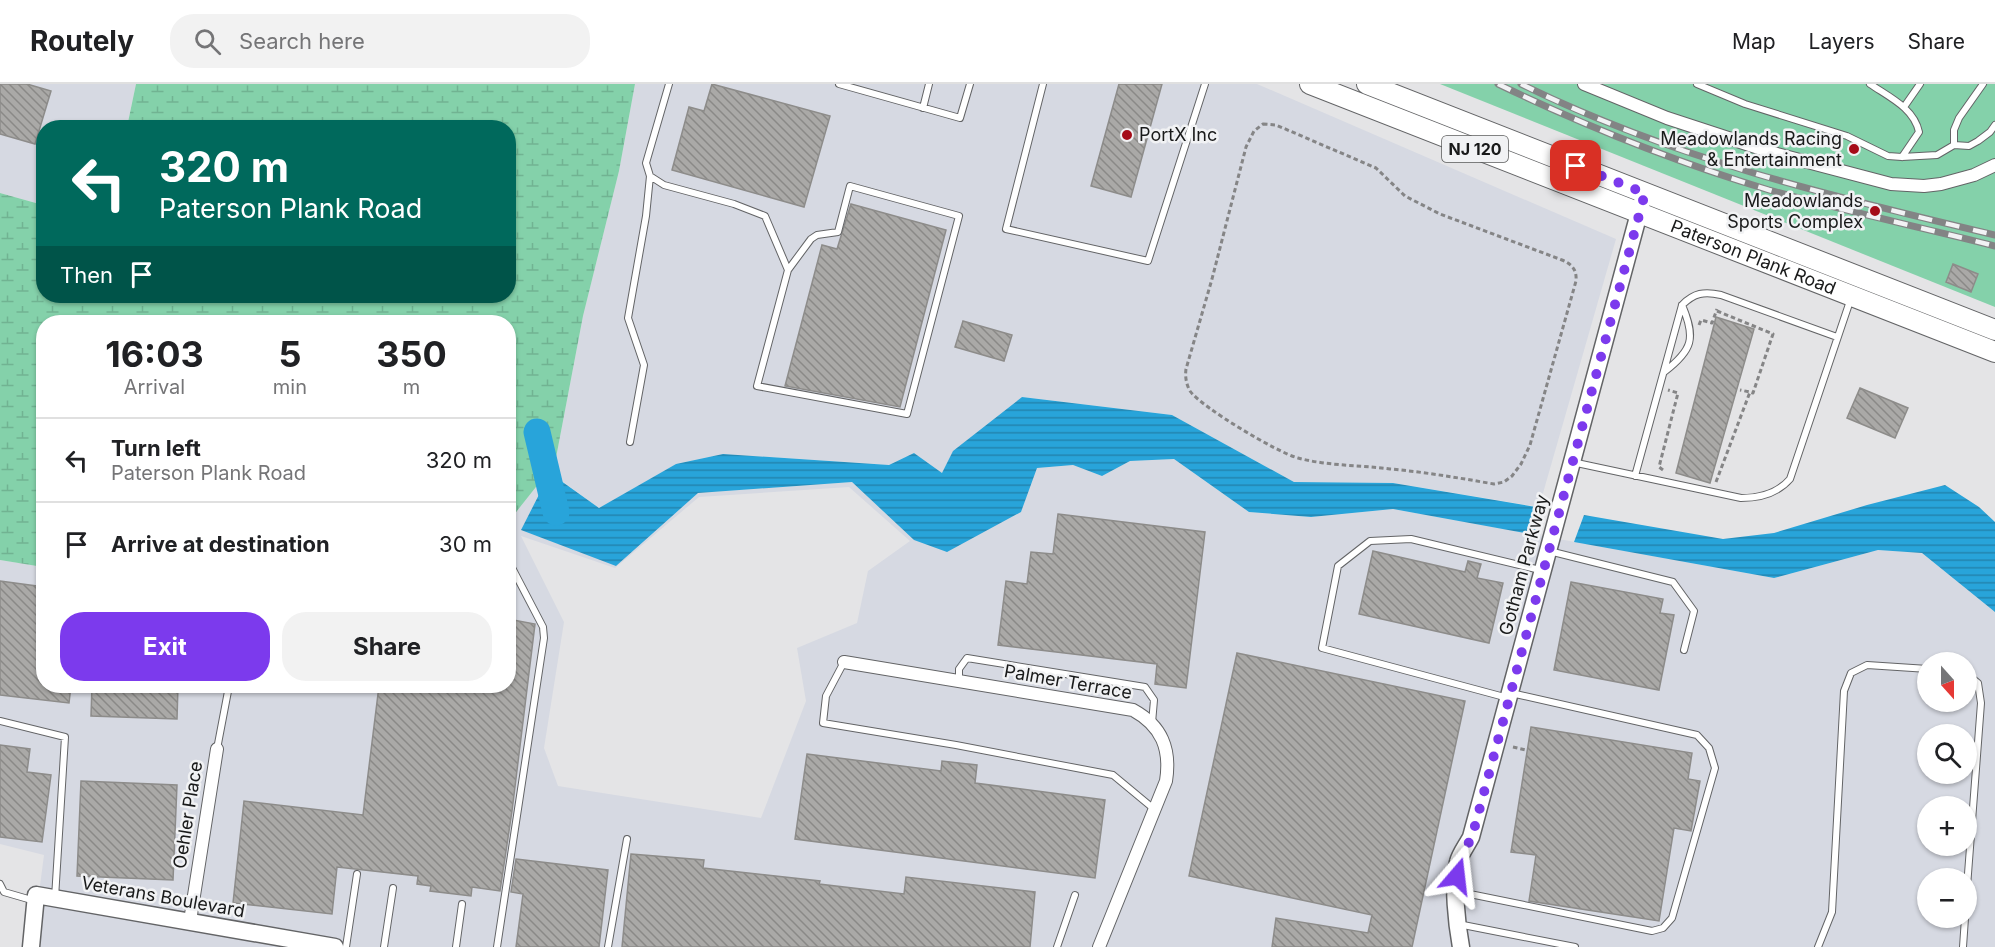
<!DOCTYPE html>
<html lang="en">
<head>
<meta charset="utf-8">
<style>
	body { margin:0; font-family:Inter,sans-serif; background:#f2f2f2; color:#202124; height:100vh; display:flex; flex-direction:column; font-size:22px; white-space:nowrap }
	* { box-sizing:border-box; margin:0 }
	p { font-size:20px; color:#757577 }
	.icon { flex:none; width:33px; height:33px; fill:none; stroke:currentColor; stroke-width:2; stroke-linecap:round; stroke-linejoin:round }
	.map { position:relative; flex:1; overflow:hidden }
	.side { position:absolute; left:36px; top:231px; width:480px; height:378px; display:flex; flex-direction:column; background:#fff; border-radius:24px; box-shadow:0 2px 4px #0004 }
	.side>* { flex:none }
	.hud { position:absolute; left:36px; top:36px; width:480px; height:183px; border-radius:24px; box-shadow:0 2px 4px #0004; background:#00695c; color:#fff; overflow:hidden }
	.needle { width:39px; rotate:159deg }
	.controls { position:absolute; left:1917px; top:568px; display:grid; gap:12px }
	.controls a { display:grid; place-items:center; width:60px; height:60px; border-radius:50%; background:#fff; box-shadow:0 2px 4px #0004; font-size:30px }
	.pin { position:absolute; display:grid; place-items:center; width:51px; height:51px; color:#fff; margin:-26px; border-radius:12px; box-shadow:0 3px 9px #0006 }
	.me { position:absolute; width:66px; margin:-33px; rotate:17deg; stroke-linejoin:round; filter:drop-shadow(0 0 4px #0008) }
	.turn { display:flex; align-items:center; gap:21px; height:126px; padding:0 24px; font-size:27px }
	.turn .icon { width:78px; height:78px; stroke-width:2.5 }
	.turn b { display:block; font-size:42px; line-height:51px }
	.then { display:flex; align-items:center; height:57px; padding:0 24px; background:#0003; gap:12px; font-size:22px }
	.eta { display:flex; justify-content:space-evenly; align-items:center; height:102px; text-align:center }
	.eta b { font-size:36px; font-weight:700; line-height:42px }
	.cta { display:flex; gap:12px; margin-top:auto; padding:12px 24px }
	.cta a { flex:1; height:69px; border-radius:24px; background:#7c3aed; color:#fff; font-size:24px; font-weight:700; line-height:69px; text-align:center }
	.cta a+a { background:#f2f2f2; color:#202124 }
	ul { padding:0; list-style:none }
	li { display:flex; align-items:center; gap:18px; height:84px; padding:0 24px; border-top:2px solid #e0e0e0 }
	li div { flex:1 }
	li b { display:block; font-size:22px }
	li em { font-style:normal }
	header { display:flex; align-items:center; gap:36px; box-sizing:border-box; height:84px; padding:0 30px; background:#fff; border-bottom:2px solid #e0e0e0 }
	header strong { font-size:28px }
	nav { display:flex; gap:33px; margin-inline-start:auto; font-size:21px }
	.search { width:420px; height:54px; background:#f2f2f2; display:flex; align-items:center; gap:15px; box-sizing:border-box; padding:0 21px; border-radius:24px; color:#757577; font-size:22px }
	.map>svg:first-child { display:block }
</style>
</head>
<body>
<header>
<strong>Routely</strong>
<div class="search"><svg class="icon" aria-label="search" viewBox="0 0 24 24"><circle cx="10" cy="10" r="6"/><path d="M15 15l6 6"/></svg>Search here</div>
<nav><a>Map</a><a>Layers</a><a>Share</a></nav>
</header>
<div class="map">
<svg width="1995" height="863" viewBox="0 0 1995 863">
	<defs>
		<pattern id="wetland-marsh" width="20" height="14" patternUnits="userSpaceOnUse" patternTransform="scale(1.5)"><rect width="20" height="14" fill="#84d1aa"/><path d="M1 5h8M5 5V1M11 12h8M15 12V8" fill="none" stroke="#71b392"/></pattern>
		<pattern id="water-rules" width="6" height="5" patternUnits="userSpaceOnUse" patternTransform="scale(1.5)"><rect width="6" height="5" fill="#28a4da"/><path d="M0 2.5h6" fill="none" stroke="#2285b0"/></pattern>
		<pattern id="building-back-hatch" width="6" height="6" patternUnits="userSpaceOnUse" patternTransform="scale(1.5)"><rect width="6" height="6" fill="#aaa9a7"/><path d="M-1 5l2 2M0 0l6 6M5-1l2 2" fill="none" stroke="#8a8987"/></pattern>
	</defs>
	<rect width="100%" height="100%" fill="#e4e4e6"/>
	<path fill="#d6d9e2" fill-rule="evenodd" d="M0,0H136L127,43L44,44L43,121L0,109Z
		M635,0H1257L1616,155L1539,423L1393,399L1294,398L1172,331L1022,313L942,390L914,369L889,381L723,370L676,380L599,424L551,389L521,446L616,481L698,409L852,398L914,456L1021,428L1036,384L1073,381L1102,392L1130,377L1174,375L1249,428L1311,433L1393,425L1774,494L1878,466L1922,469L1995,528V863H32L44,771L0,760V476L43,483L44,602H508L509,437L555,379L583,232L619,87ZM849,403L910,457L868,487L857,539L797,564L806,617L761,734L558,702L544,664L564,538L521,452L615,484L699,413ZM1928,579H1966V618H1928ZM1928,651H1966V690H1928ZM1928,723H1966V762H1928ZM1928,795H1966V834H1928Z"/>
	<path fill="#84d1aa" d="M1440,0H1995V223Z"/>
	<path fill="url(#wetland-marsh)" d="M136,0H635L619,87L583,232L555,379L509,437L508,238H44L43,483L0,476V109L43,121L44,212H508V44L127,43Z"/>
	<path fill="url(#water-rules)" d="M1022,313L1172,331L1294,398L1393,399L1542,424L1535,451L1393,425L1311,433L1249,428L1174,375L1130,377L1102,392L1073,381L1037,384L1021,428L947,468L914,456L852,398L698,409L616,482L521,446L550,389L599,424L676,380L723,370L889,381L914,369L942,389L953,367Z
		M1945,401L1979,423L1995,438V528L1922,469L1878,466L1774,494L1574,458L1584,431L1723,455L1774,449L1867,421Z"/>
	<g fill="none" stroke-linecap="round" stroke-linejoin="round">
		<path stroke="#28a4da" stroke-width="27" d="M537,348L556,428"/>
	</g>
	<path fill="url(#building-back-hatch)" stroke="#8d8c8a" stroke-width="1.5" d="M0,0H27L51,7L35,60L0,50Z
		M712,0L830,32L804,123L672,86L689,23L704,27Z
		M1119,0H1162L1131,113L1091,102Z
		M851,120L946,146L900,323L785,302L822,161L837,165Z
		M1953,180L1978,190L1971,208L1946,198Z
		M1716,233L1754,245L1710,399L1676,389Z
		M963,237L1012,251L1004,277L955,263Z
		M1860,304L1908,324L1895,354L1847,334Z
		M1058,430L1205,448L1186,604L1155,600L1157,580L998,561L1006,497L1027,500L1031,468L1053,470Z
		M1373,467L1465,488L1468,477L1481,480L1477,494L1503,499L1489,559L1359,530Z
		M0,497L44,503V602H71L69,619L0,611Z
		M1571,498L1663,515L1660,529L1674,531L1659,606L1554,586Z
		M508,535L535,540L512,727L500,807L472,803L471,812L430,807L431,802L417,800L418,792L337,783L332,830L233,819L244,717L363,731L379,602H508Z
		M1237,569L1465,617L1412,863H1272L1276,834L1368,849L1372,831L1189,792Z
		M92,602H178L177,635L91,632Z
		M1531,643L1692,669L1688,695L1700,697L1691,747L1674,744L1659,837L1529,817L1536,771L1511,768Z
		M0,661L30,665L27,688L51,691L42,758L0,753Z
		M807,670L941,687L942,677L977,681L975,699L1105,716L1095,794L795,755Z
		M81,697L177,701L173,796L77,792Z
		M631,770L704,776L703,784L820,797L819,800L904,810L906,793L1035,808L1030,863H622Z
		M516,775L608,786L599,863H516L523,810L511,808Z"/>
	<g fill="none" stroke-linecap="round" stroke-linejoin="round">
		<defs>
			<path id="lane" d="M669,0L646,79L650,92L664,101L734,120L765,132L788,186L757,302L907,330L959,132L850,102L838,148L817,151L811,155L788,186
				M839,0L960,34L970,0
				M1043,0L1006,145L1148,177L1205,0
				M1697,0L1745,20L1847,52L1888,72L1902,73L1937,71L1954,61L1969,62L1978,57L1990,48L1995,41
				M1870,0C1889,13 1914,24 1919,48L1902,73
				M1904,23L1920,0
				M923,24L929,0
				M1954,61V46L1959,34L1983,0
				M1664,288C1693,266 1696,254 1682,221
				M630,358L644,281L628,234L646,132L650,92
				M1572,378L1741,414C1760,414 1777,410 1790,395L1851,214
				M1635,392L1682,221C1694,209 1704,207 1721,211L1837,253
				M1549,467L1673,498L1694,527L1684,566
				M844,578L826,612L823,639L956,661L1113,691L1154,725
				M1966,589L1978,599L1981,619L1966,816
				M959,597V585L967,574L1145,603L1154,616L1152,639
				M1508,614L1322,564L1338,482L1370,457L1411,455L1540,486
				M0,637L65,653L55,814
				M217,665L229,602
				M0,800L4,808L35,817
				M1455,807L1652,847L1663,844L1672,834L1715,684L1709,664L1697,651L1511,609
				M1458,840L1575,863
				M346,863L357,790
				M384,863L393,804
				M456,863L462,820
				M497,863L544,554L543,543L508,476
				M608,863L627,755
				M1057,863L1075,811
				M1818,863L1832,828L1844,607L1851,589L1867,581L1928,585
				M1963,863L1965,834"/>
			<path id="street" d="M1584,0L1667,34L1777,70L1891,100L1924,102L1941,100L1974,91L1995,81
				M844,578L1133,626C1162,642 1171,665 1166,697L1099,863
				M190,837L217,665"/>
			<path id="secondary" d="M31,863L36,811L335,863
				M1461,863C1457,842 1452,799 1458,778C1460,770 1467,761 1471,753L1642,118"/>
			<g id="primary">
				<path id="s1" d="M1310,0L1995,268"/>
				<path d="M1367,0L1995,246"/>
			</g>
		</defs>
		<use href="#lane" stroke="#636466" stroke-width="8"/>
		<use href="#street" stroke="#636466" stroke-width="14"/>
		<use href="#secondary" stroke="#636466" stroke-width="19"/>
		<use href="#primary" stroke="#636466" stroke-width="22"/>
		<path stroke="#858586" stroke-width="3" stroke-dasharray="4.5 3" stroke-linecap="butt" d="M1263,40L1276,41L1376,84L1405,112L1440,130L1562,176C1572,180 1577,186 1576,197L1530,361L1521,380L1512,392L1504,398L1494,400C1459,394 1425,388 1390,385C1359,381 1328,382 1298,374C1278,369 1201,323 1190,307C1186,300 1185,292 1186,285L1212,195L1246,63L1254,47Z
			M1717,227L1773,250L1753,309L1750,308
			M1699,241L1701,236L1712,239L1717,225
			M1663,386L1659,383L1678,309L1668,306
			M1716,398L1750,308L1740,306
			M1513,663L1526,666"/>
		<use href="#lane" stroke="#fff" stroke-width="6"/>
		<use href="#street" stroke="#fff" stroke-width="12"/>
		<use href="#secondary" stroke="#fff" stroke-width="16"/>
		<use href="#primary" stroke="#fff" stroke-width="20"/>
		<defs>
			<path id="rail" d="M1498,0C1585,42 1676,78 1769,106C1844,127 1920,143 1995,162
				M1521,0C1671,74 1833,113 1995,151"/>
		</defs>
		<use href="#rail" stroke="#838485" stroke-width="7"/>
		<use href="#rail" stroke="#f1f2f4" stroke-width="4.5" stroke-dasharray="14" stroke-linecap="butt"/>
	</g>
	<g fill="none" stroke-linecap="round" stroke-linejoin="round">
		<path stroke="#7c3aed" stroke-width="10" stroke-dasharray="0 18" d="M1457,792L1458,778L1472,753L1645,109L1576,82"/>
	</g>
	<g fill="#a50c18" stroke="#f1f2f4" stroke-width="2">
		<circle cx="1127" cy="51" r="6"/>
		<circle cx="1854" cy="65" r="6"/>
		<circle cx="1875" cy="127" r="6"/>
	</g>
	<g text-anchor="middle" stroke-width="5" stroke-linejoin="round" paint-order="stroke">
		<rect fill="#f1f2f4" stroke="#5a5b5b" stroke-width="1.5" x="1442" y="52" width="66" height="26" rx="4.5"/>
		<g font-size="16" font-weight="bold" fill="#191a1a">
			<text x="1475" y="71">NJ 120</text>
		</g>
		<g font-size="18" fill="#191a1a" stroke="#f1f2f4" text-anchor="end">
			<text x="1139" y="57" text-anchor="start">PortX Inc</text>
			<text x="1842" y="61">Meadowlands Racing<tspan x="1842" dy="21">&amp; Entertainment</tspan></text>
			<text x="1863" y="123">Meadowlands<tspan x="1863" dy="21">Sports Complex</tspan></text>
		</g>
		<g font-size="18" fill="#191a1a" stroke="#f1f2f4">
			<text dy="6" stroke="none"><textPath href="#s1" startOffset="476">Paterson Plank Road</textPath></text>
			<text transform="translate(1524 481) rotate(-75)" y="6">Gotham Parkway</text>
			<text transform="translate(1068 598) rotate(10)" y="6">Palmer Terrace</text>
			<text transform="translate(188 731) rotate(-81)" y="6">Oehler Place</text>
			<text transform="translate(163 813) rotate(10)" y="6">Veterans Boulevard</text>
		</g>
	</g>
</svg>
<div class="controls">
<a><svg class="needle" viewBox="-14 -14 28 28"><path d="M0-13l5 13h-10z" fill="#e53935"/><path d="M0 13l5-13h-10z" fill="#757577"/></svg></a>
<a><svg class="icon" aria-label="search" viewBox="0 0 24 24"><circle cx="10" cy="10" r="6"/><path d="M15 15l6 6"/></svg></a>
<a>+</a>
<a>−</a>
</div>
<div class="pin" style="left:1576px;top:82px;background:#d93025"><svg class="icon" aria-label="arrive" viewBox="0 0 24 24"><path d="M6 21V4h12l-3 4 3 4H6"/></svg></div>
<svg class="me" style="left:1457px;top:792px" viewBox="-20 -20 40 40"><path d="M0-17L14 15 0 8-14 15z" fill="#7c3aed" stroke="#fff" stroke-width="4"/></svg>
<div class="hud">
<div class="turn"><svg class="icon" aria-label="left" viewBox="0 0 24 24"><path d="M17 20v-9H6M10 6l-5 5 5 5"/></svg><div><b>320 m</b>Paterson Plank Road</div></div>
<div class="then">Then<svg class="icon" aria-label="arrive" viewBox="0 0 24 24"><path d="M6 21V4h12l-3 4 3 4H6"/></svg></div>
</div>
<section class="side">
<div class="eta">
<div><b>16:03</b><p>Arrival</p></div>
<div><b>5</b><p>min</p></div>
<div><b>350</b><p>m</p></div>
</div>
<ul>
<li><svg class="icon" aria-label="left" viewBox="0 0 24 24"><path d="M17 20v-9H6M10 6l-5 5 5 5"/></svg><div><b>Turn left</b><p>Paterson Plank Road</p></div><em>320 m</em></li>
<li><svg class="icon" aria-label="arrive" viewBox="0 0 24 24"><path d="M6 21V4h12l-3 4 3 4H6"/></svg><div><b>Arrive at destination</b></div><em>30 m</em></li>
</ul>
<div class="cta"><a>Exit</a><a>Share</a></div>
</section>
</div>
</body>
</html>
